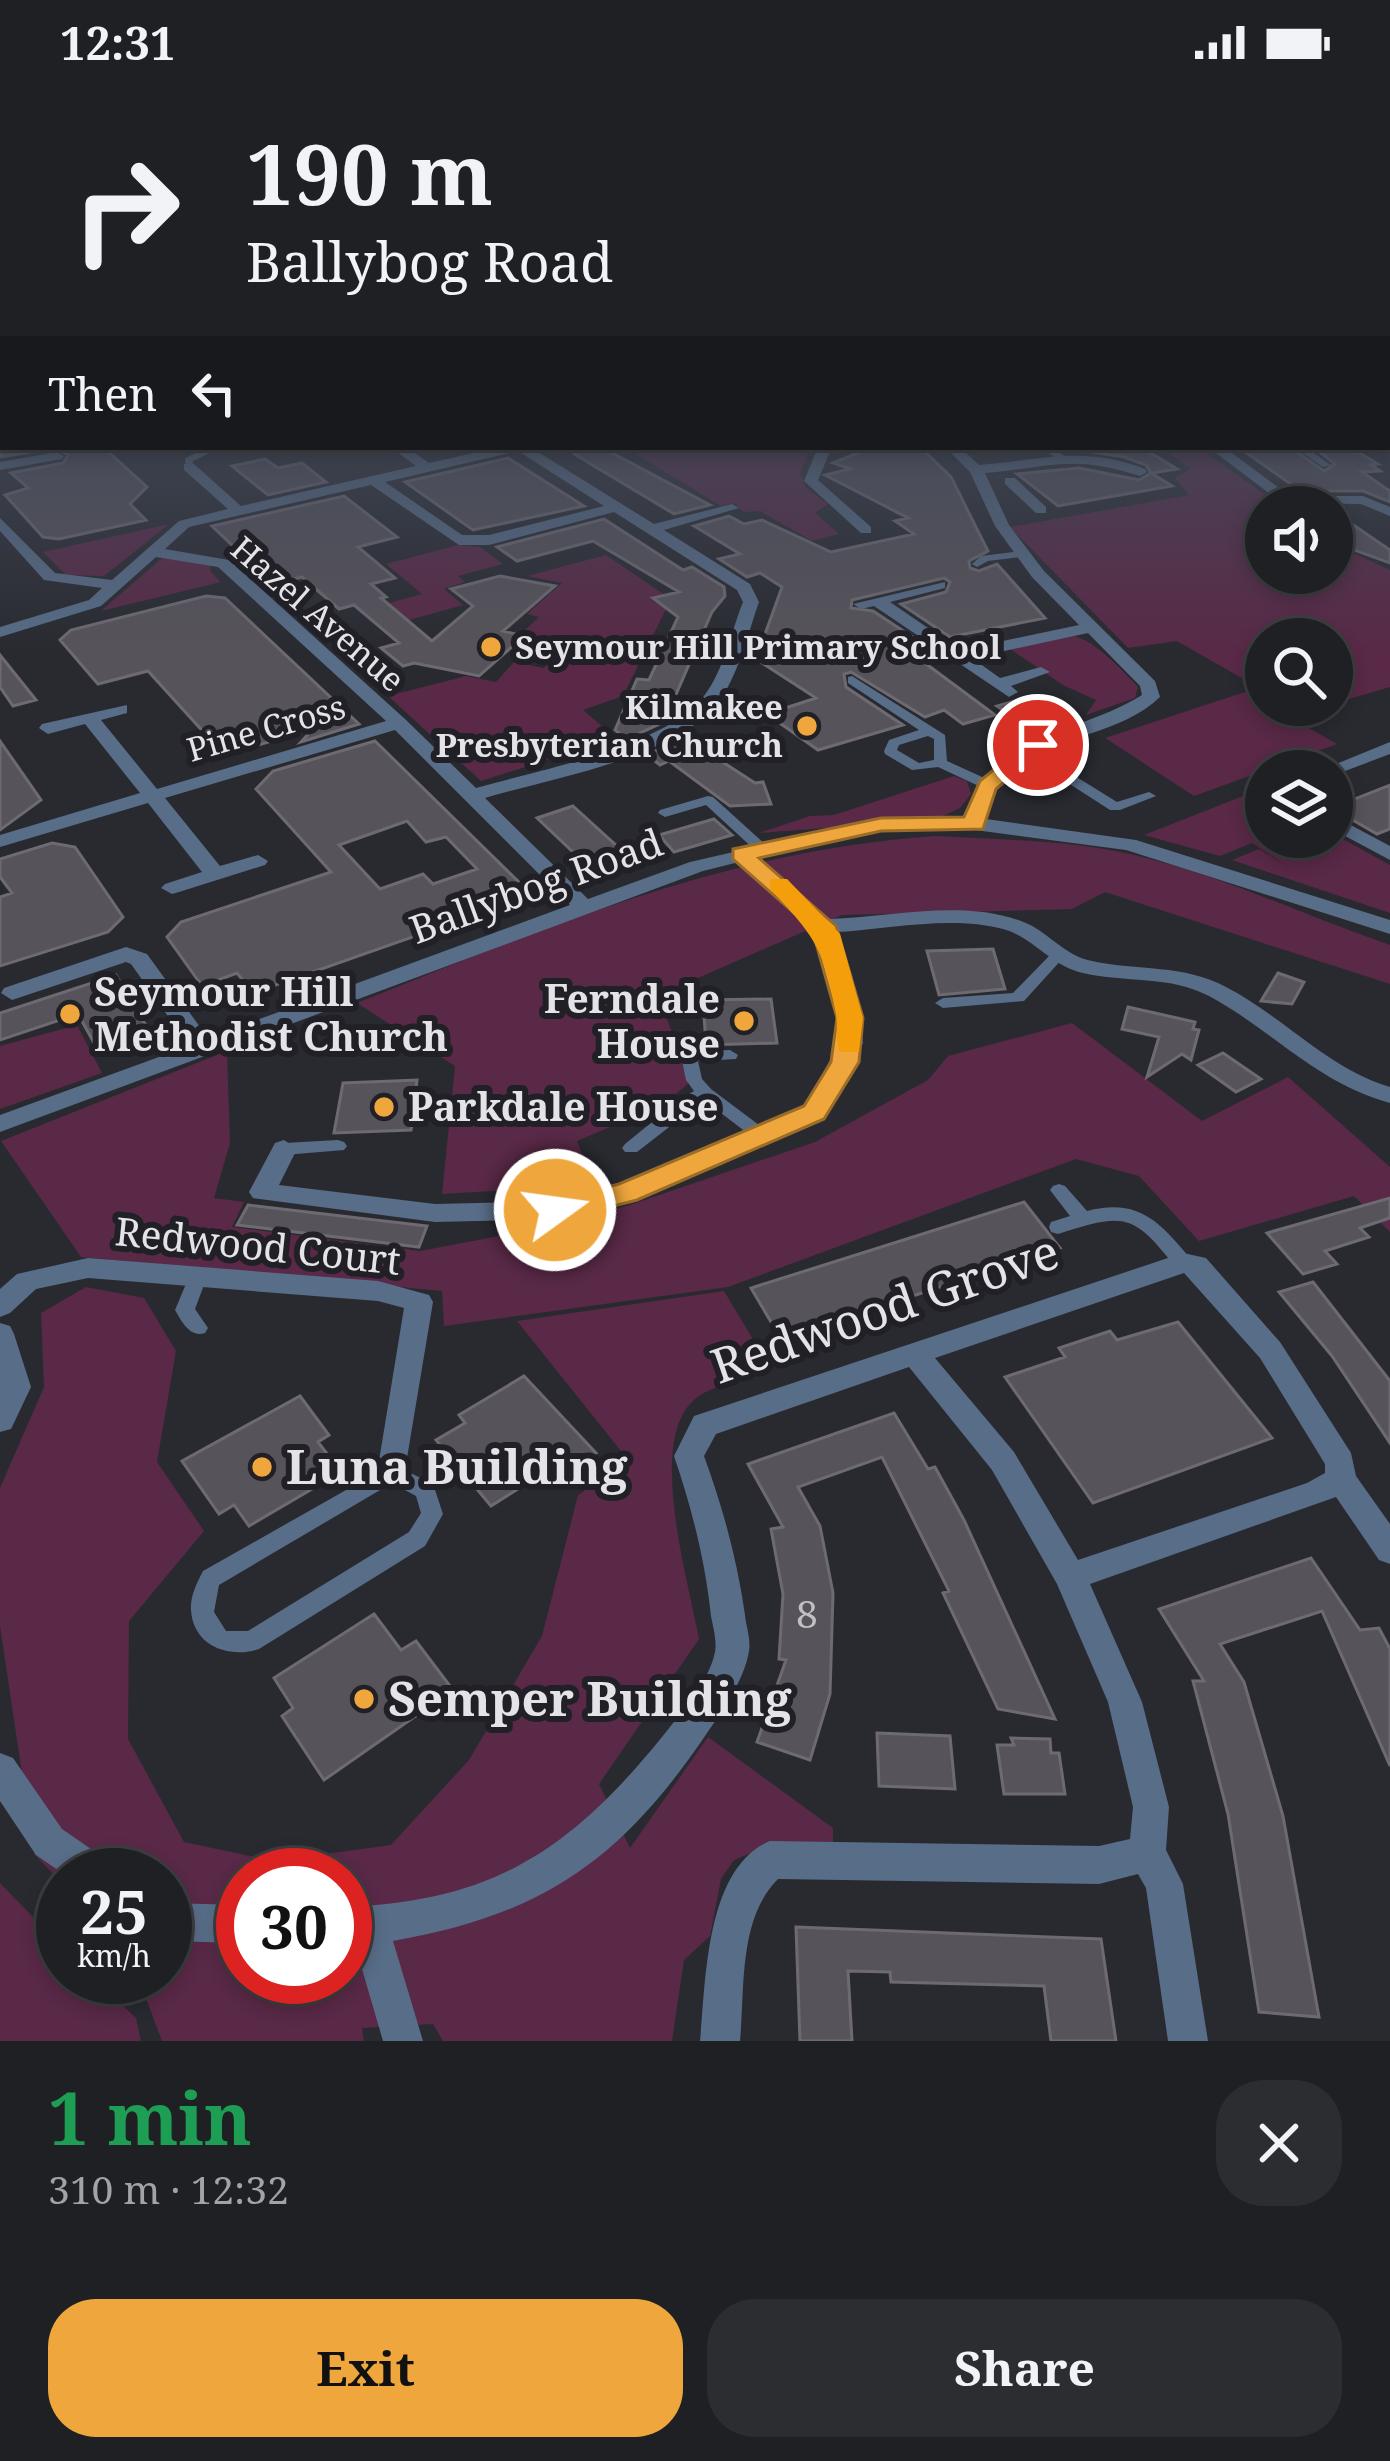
<!DOCTYPE html>
<html lang="en">
<head>
<meta charset="utf-8">
<style>
	body { margin:0; font-family:"Noto Serif",serif; background:#2c2d31; color:#f1f3f6; height:100vh; display:flex; flex-direction:column; font-size:45px; white-space:nowrap }
	* { box-sizing:border-box; margin:0 }
	p { font-size:39px; color:#a1a3a6 }
	.icon { flex:none; width:66px; height:66px; fill:none; stroke:currentColor; stroke-width:2; stroke-linecap:round; stroke-linejoin:round }
	.map { position:relative; height:1957px; overflow:hidden }
	.details { display:flex; flex-direction:column; background:#1f2024; flex:1 }
	.details>* { flex:none }
	.banner { position:absolute; left:0px; top:0px; width:1392px; height:366px; box-shadow:0 6px 18px #0003,0 0 0 3px #3c3e41; background:#1f2024; color:#f1f3f6; overflow:hidden }
	.buttons { position:absolute; left:1245px; top:402px; display:grid; gap:24px }
	.buttons a { display:grid; place-items:center; width:108px; height:108px; border-radius:50%; background:#1f2024; box-shadow:0 6px 18px #0003,0 0 0 3px #3c3e41; font-size:60px }
	.speed { position:absolute; left:36px; top:1764px; display:flex; gap:24px; font-size:60px; font-weight:700; text-align:center }
	.speed>* { display:grid; place-content:center; width:156px; height:156px; border-radius:50%; background:#1f2024; box-shadow:0 6px 18px #0003,0 0 0 3px #3c3e41; line-height:1 }
	.speed small { font-size:30px; font-weight:400 }
	.speed .limit { border:18px solid #d22; background:#fff; color:#111 }
	.pin { position:absolute; display:grid; place-items:center; width:102px; height:102px; color:#fff; margin:-51px; border:6px solid #fff; border-radius:50%; box-shadow:0 3px 12px #0007 }
	.me { position:absolute; width:132px; margin:-66px; rotate:76deg; stroke-linejoin:round; filter:drop-shadow(0 0 9px #0008) }
	.turn { display:flex; align-items:center; gap:42px; height:252px; padding:0 48px; font-size:54px }
	.turn .icon { width:156px; height:156px; stroke-width:2.5 }
	.turn b { display:block; font-size:84px; line-height:102px }
	.then { display:flex; align-items:center; height:114px; padding:0 48px; background:#0003; gap:24px; font-size:45px }
	.round { display:grid; place-items:center; flex:none; width:126px; height:126px; border-radius:48px; background:#2c2d31 }
	.summary { display:flex; align-items:center; justify-content:space-between; height:204px; padding:0 48px }
	h1 { font-size:72px; font-weight:700; line-height:90px; color:#1e9e55 }
	.button { display:flex; gap:24px; margin-top:auto; padding:24px 48px }
	.button a { flex:1; height:138px; border-radius:48px; background:#efa73d; color:#111; font-size:48px; font-weight:700; line-height:138px; text-align:center }
	.button a+a { background:#2c2d31; color:#f1f3f6 }
	.status { display:flex; justify-content:space-between; align-items:center; height:84px; padding:0 60px; background:#1f2024; direction:ltr }
	.status svg { height:33px; fill:currentColor }
	.map>svg:first-child { display:block }
</style>
</head>
<body>
<div class="status"><b>12:31</b><svg viewBox="0 0 49 12"><path d="M0 12V9h3v3zM5 12V6h3v6zM10 12V3h3v9zM15 12V0h3v12zM26 1h20v11H26zM47 4h2v5h-2z"/></svg></div>
<div class="map">
<svg width="1390" height="1957" viewBox="0 0 1390 1957">
	<rect width="100%" height="100%" fill="#292a30"/>
	<path fill="#592947" fill-rule="evenodd" d="M663,363H810L800,390L806,404L828,420L815,429L839,450L812,457L760,427L744,428L734,419L721,422L636,370Z
		M1118,363H1197L1283,423H1266V489H1332V459L1390,486V603L1332,620V555H1266V608L1177,557L1128,564L1010,443L1189,411L1175,394L1190,385L1167,367L1097,369Z
		M169,440L104,492L66,491L43,468Z
		M458,461L480,463L503,480L458,492L465,498L444,505L463,521L384,543L364,526L422,510L386,480Z
		M606,471L671,515L623,612L583,626L616,654L481,697L388,612L466,592L496,598L514,578L544,584L563,564L520,551L539,533L527,530L562,499L527,492Z
		M162,474L210,479V487L221,498L101,527Z
		M1074,552C1096,557 1123,587 1138,603L1135,614L1086,631L1096,616L1063,601L1010,565Z
		M1245,608L1337,660L1194,712L1105,654Z
		M954,692L967,697L971,710L960,724L935,736L759,749L810,732L834,731Z
		M1243,712L1266,722V753H1323L1339,762L1327,753L1332,749L1390,781V829L1232,776L1259,765L1287,782L1252,759L1220,772L1144,751Z
		M935,752C1004,756 1078,756 1146,774C1230,795 1308,833 1390,861V900L1105,808L1072,825L842,831L659,911L689,999L664,1020L577,1057L594,1101L442,1110L455,982L357,919C545,843 730,766 935,752Z
		M1072,939L1202,1037L1288,993L1390,1083V1148L1354,1112L1199,1157L1139,1092L1076,1075L728,1203L444,1242L442,1207L81,1173L1,1057L227,967L230,1059L214,1114L244,1118L232,1143L420,1167L537,1145L630,1121L815,1058L928,996L948,972Z
		M77,941L102,989L0,1025V962Z
		M86,1203L144,1214L176,1267L157,1378L204,1447L129,1537L128,1655L184,1758L274,1777L391,1761L469,1676L542,1552L578,1411L629,1377L517,1237L724,1207L772,1287C750,1295 709,1301 693,1317C647,1360 689,1498 699,1555L599,1700L630,1764L708,1653L833,1744V1763L756,1767L734,1776L721,1795L710,1852L684,1876L672,1957H443L433,1940L362,1944L364,1957H162L138,1893H165V1791H63V1800L34,1770L0,1542V1404L44,1303L41,1229ZM243,1791H345V1893H243Z
		M0,1799L63,1864V1893H93L136,1934L141,1957H0Z"/>
	<path fill="#57535a" stroke="#6e6a71" stroke-width="3" fill-rule="evenodd" d="M0,363H103L147,403L130,420L146,436L59,455L43,453L5,411L28,404L11,389L63,379L68,371L56,364L0,373Z
		M577,363H601L710,421L674,430L574,370Z
		M872,363H920L951,393L988,467L969,477L970,484L979,487L997,480L1045,534L950,553L901,520L946,508L950,498L944,494L852,516L851,524L873,527L923,560L906,565L995,631L963,640L944,626L925,633L851,588L844,590L846,603L903,641L818,666L767,630L816,614L756,575L782,503L760,489L747,493L719,475L740,470L694,442L729,432L744,440L762,436L831,468L914,450L895,437L908,434L825,391L850,385L833,379Z
		M1059,363H1141L1177,385L1151,389L1146,381L1124,373Z
		M1238,363H1290L1324,387L1335,380L1313,363H1350L1378,380L1371,381L1380,387L1362,388L1390,407V418L1363,407H1311L1292,401Z
		M508,374L584,422L473,446L405,398Z
		M265,375L278,384L302,379L326,398L268,411L232,382Z
		M1079,384L1139,396L1151,389L1172,402L1058,422L1017,390Z
		M344,412L397,453L358,463L395,494L371,500L386,513L381,514L432,557L473,522L451,505L500,492L555,502L503,547L524,552L479,592L414,579L403,582L381,564L399,559L354,521L339,525L302,493L273,500L212,442Z
		M604,435L683,486L692,483L724,503L725,512L712,528L664,638L627,655L615,646L637,595L649,596L678,533L653,514L679,508L593,457L517,477L497,463Z
		M1349,438L1390,466V479L1332,458V441Z
		M206,512L225,514L359,640L301,658L313,645L241,666L218,664L148,587L98,600L60,556L71,546Z
		M0,571L36,616L13,622L0,603Z
		M1032,612L1056,627L1020,638L997,622Z
		M684,653L755,699L763,698L771,720L730,722L669,677L660,681L647,671Z
		M0,657L41,716L0,746Z
		M375,657L532,811L253,909L237,889L202,902L167,853L181,838L331,788L256,705L273,687ZM407,737L426,758L446,753L477,785L433,800L423,790L380,805L339,761Z
		M1390,701V745L1377,750L1332,724Z
		M573,722L630,774L593,787L537,734Z
		M714,735L732,751L674,768L659,751Z
		M52,759L75,763L123,833L108,848L0,882V813L12,809L0,793V775Z
		M993,865L1005,905L939,911L927,867Z
		M1278,889L1304,898L1292,920L1261,917Z
		M116,891L151,950L99,968L78,930L0,956V929Z
		M771,915L777,959L706,961L703,916Z
		M1128,923L1195,938L1193,945L1199,946L1191,976L1182,970L1147,993L1159,953L1122,945Z
		M1223,969L1261,995L1236,1008L1198,981Z
		M417,996L411,1046L334,1049L343,999Z
		M1390,1114V1134L1360,1144L1369,1153L1325,1167L1337,1180L1303,1190L1267,1149Z
		M1024,1118L1060,1164L781,1255L751,1204Z
		M248,1121L427,1142L419,1163L237,1141Z
		M1313,1198L1390,1297V1359L1332,1272L1279,1208Z
		M1178,1238L1272,1354L1093,1419L1005,1293L1065,1273L1059,1264L1110,1247L1117,1256Z
		M524,1292L596,1369L542,1403L535,1394L491,1422L436,1356L465,1339L459,1331Z
		M300,1312L329,1351L318,1358L341,1388L249,1442L234,1421L219,1430L182,1377Z
		M894,1329L928,1385L935,1383L964,1436L1055,1635L998,1625L943,1509L949,1507L882,1373L798,1403L820,1442L833,1509L830,1610L810,1676L757,1658L786,1576L779,1575L783,1510L771,1445L783,1443L748,1380Z
		M1311,1474L1360,1546L1379,1544L1390,1565V1682L1322,1527L1220,1560L1244,1598L1283,1732L1319,1933L1259,1928L1228,1730L1193,1597H1204L1159,1525Z
		M374,1530L401,1566L416,1557L453,1606L324,1696L282,1632L293,1624L274,1594Z
		M877,1649L950,1652L955,1705L879,1702Z
		M1011,1654L1050,1655L1051,1669H1059L1065,1710H1004L997,1661H1014Z
		M796,1843L1101,1855L1116,1957H1051L1044,1902L891,1898L890,1888L848,1887L852,1957H800Z"/>
	<g fill="none" stroke-linecap="round" stroke-linejoin="round">
		<path fill="#586d88" fill-rule="evenodd" d="M0,300L3,301V307L0,306Z
			M0,319L3,320V328L0,327Z
			M209,363H222L193,377L192,385H186L185,374Z
			M1039,363H1051L1066,373L1058,375Z
			M1294,363H1305L1331,381L1323,383Z
			M1023,467L1028,470L1027,472L988,477L977,483L972,480L981,472Z
			M852,592L945,651L947,677L993,698V704H983L938,683L912,686L885,670L884,667L889,656L919,646L848,599V593ZM928,652L934,655V676L919,679L897,666L899,661Z
			M1028,663L1117,718L1149,708L1156,712L1120,726H1110L1023,670V664Z
			M708,712L713,713L767,762V768H757L706,721L665,733L658,729L660,726Z
			M1056,868L1064,873L1024,917L943,924L935,919L943,914L1013,909L1051,870Z
			M730,966L738,971L736,975L698,977L702,995L711,1005L767,1047L770,1051L767,1055H755L704,1016L637,1068H625L622,1064L625,1060L679,1016L694,1007L686,996L681,972L683,968Z
			M338,1056L344,1058L347,1062L344,1066L284,1071L275,1065L284,1059Z
			M1059,1100L1065,1102L1087,1127C1138,1114 1159,1137 1190,1174L1192,1179L1190,1184H1176C1133,1128 1124,1129 1058,1150L1051,1148L1049,1143L1051,1138L1070,1132L1050,1106L1053,1102Z
			M198,1186L205,1188L207,1193L195,1225L208,1244L205,1249C190,1254 182,1238 175,1226L191,1188Z
			M392,1380L433,1400L443,1430L425,1462L259,1565C229,1575 193,1562 191,1526C190,1512 197,1499 203,1487ZM392,1399L416,1412L421,1429L409,1448L248,1547H226L214,1528L219,1501Z"/>
		<path fill="#586d88" fill-rule="evenodd" d="M390,363H406L429,379L500,363H530L654,440L732,420L739,424L664,446L750,500L759,518C748,549 740,585 722,613C683,673 551,694 485,714L588,815L690,778L881,734H966C984,651 1081,650 1142,611L1140,602L1088,549L972,574L1000,594L1041,583L1050,588L1011,602L1018,608L1009,613L874,522L861,525L853,520L945,498V504L890,518L960,566L1079,541L1032,493L995,442L970,388L945,363H960L979,381C1042,376 1084,361 1145,385L1147,388L1140,392C1072,370 1052,383 985,389L1009,441L1044,487L1155,597L1160,613C1106,665 1003,647 986,735L1136,756L1390,836V850L1126,766L975,746H881L759,774L829,835C889,833 963,815 1021,837C1047,846 1064,872 1092,877C1137,887 1184,880 1226,903C1284,933 1327,984 1390,1003V1019C1315,998 1274,947 1209,912C1169,891 1125,899 1083,889C1051,882 1033,853 1003,845C951,831 889,845 837,848L852,891L863,959L823,1035L636,1114L555,1135L435,1138L253,1114L249,1108L275,1059L284,1056L297,1065L279,1101L435,1120L555,1117L620,1101L805,1023L839,959L830,891L814,845L739,778L703,787L0,1048V1031L189,962L131,880L126,878L12,916L1,909L4,904L126,863L147,870L208,954L570,821L395,646L165,714L220,782L258,771L268,777L265,781L179,808L172,810L161,804L165,800L202,788L148,719L0,763V751L140,709L85,640L48,650L39,644L42,640L127,621V629L101,636L157,705L386,637L218,483L156,473L101,522L0,553V543L89,516L102,504L44,496L0,447V434L55,489L112,496L179,437L228,425L184,386V380H194L241,422L416,382ZM518,367L604,422L489,451H462L385,398ZM371,401L459,461H489L614,428L737,506L743,518C731,548 724,586 704,612C667,662 535,687 476,704L405,635L229,476L165,465L189,443Z
			M818,363H832L818,396L871,443V449H861L804,397Z
			M1208,363H1224L1290,412H1363L1390,423V432L1361,420L1282,419Z
			M57,368L64,372L62,375L0,386V378Z
			M1005,394H1015L1046,423V429H1036L1005,400Z
			M1390,658V670L1332,692V687H1319Z
			M1266,704V716L1255,715V707Z
			M1332,731L1390,762V776L1332,745Z
			M1183,1169L1206,1174L1280,1258L1351,1369L1356,1392L1390,1440V1480L1379,1476L1336,1413L1090,1500L1142,1618L1169,1723L1166,1766L1183,1800L1208,1957H1168L1146,1804L1138,1790L1099,1800L778,1795C738,1835 745,1905 740,1957H700C706,1898 705,1784 770,1757L1099,1762L1130,1755L1133,1723L1108,1618L1057,1500L992,1386L909,1283L716,1350L704,1372C723,1424 737,1475 745,1531C746,1542 751,1555 749,1567C744,1598 720,1630 703,1655C618,1779 540,1831 393,1857L423,1957H383L355,1861H345V1823C494,1817 570,1766 662,1653C681,1629 709,1598 715,1568C717,1556 713,1543 711,1532C705,1476 692,1425 674,1372L694,1332ZM1184,1189L1260,1274L1325,1380V1389L1307,1399L1078,1476L1014,1368L935,1274Z
			M88,1174L378,1197L429,1211L433,1218L403,1398L392,1402L381,1398L377,1389L404,1224L378,1217L88,1194L36,1205L10,1229L0,1233V1205L17,1190Z
			M0,1239L10,1242L14,1250L31,1303L11,1345L0,1348Z
			M0,1669L13,1674L62,1745L110,1778L116,1791H65L36,1771L0,1717Z
			M165,1819L243,1821V1859L165,1857Z"/>
	</g>
	<linearGradient id="sky" x2="0" y2="1"><stop stop-color="#17171a"/><stop offset="0.52" stop-color="#434a59"/><stop offset="1" stop-color="#434a59" stop-opacity="0"/></linearGradient>
	<rect width="1390" height="569" fill="url(#sky)"/>
	<path fill="#efa73d" stroke="#9b6d28" stroke-width="3" d="M1030,656L1049,661L996,705L983,745L881,747L759,774L836,842L863,934L859,978L824,1035L637,1116L555,1137L544,1134L540,1126L544,1119L619,1100L804,1022L831,978L837,934L812,845L733,775V765L881,734L964,733L980,697Z"/>
	<path fill="#f59e0b" d="M770,795H787L840,850L863,934L859,968H840C835,956 838,944 836,930C825,866 814,851 770,805Z"/>
	<g fill="#efa73d" stroke="#202026" stroke-width="4.5">
		<circle cx="491" cy="563" r="12"/>
		<circle cx="807" cy="642" r="12"/>
		<circle cx="70" cy="930" r="12"/>
		<circle cx="744" cy="937" r="12"/>
		<circle cx="384" cy="1023" r="12"/>
		<circle cx="262" cy="1383" r="12"/>
		<circle cx="364" cy="1615" r="12"/>
	</g>
	<g text-anchor="middle" stroke-width="12" stroke-linejoin="round" paint-order="stroke">
		<g font-size="33" fill="#e3e3e8" stroke="#202026">
			<text transform="translate(318 530) rotate(41)" y="12">Hazel Avenue</text>
			<text transform="translate(266 644) rotate(-16)" y="12">Pine Cross</text>
		</g>
		<g font-size="33" font-weight="bold" fill="#e3e3e8" stroke="#202026" text-anchor="start">
			<text x="515" y="575">Seymour Hill Primary School</text>
			<text x="783" y="635" text-anchor="end">Kilmakee<tspan x="783" dy="38">Presbyterian Church</tspan></text>
		</g>
		<g font-size="39" fill="#e3e3e8" stroke="#202026">
			<text transform="translate(536 802) rotate(-20)" y="14">Ballybog Road</text>
			<text transform="translate(258 1162) rotate(6)" y="14">Redwood Court</text>
		</g>
		<g font-size="39" font-weight="bold" fill="#e3e3e8" stroke="#202026" text-anchor="start">
			<text x="94" y="922">Seymour Hill<tspan x="94" dy="45">Methodist Church</tspan></text>
			<text x="720" y="929" text-anchor="end">Ferndale<tspan x="720" dy="45">House</tspan></text>
			<text x="408" y="1037">Parkdale House</text>
		</g>
		<g font-size="39" fill="#c0bfc4">
			<text x="807" y="1544">8</text>
		</g>
		<g font-size="48" fill="#e3e3e8" stroke="#202026">
			<text transform="translate(885 1225) rotate(-19)" y="17">Redwood Grove</text>
		</g>
		<g font-size="48" font-weight="bold" fill="#e3e3e8" stroke="#202026" text-anchor="start">
			<text x="286" y="1400">Luna Building</text>
			<text x="388" y="1632">Semper Building</text>
		</g>
	</g>
</svg>
<div class="buttons">
<a><svg class="icon" aria-label="sound" viewBox="0 0 24 24"><path d="M4 9h4l5-4v14l-5-4H4zM17 9q2 3 0 6"/></svg></a>
<a><svg class="icon" aria-label="search" viewBox="0 0 24 24"><circle cx="10" cy="10" r="6"/><path d="M15 15l6 6"/></svg></a>
<a><svg class="icon" aria-label="layers" viewBox="0 0 24 24"><path d="M12 4l9 5-9 5-9-5zM3 14l9 5 9-5"/></svg></a>
</div>
<div class="speed"><div>25<small>km/h</small></div><div class="limit">30</div></div>
<div class="pin" style="left:1038px;top:661px;background:#d93025"><svg class="icon" aria-label="arrive" viewBox="0 0 24 24"><path d="M6 21V4h12l-3 4 3 4H6"/></svg></div>
<svg class="me" style="left:555px;top:1126px" viewBox="-20 -20 40 40"><circle r="17" fill="#efa73d" stroke="#fff" stroke-width="3"/><path d="M0-11L8 9 0 5-8 9z" fill="#fff"/></svg>
<div class="banner">
<div class="turn"><svg class="icon" aria-label="right" viewBox="0 0 24 24"><path d="M7 20v-9h11M14 6l5 5-5 5"/></svg><div><b>190 m</b>Ballybog Road</div></div>
<div class="then">Then<svg class="icon" aria-label="left" viewBox="0 0 24 24"><path d="M17 20v-9H6M10 6l-5 5 5 5"/></svg></div>
</div>
</div>
<section class="details">
<div class="summary"><div><h1>1 min</h1><p>310 m · 12:32</p></div><a class="round"><svg class="icon" aria-label="close" viewBox="0 0 24 24"><path d="M6 6l12 12M18 6L6 18"/></svg></a></div>
<div class="button"><a>Exit</a><a>Share</a></div>
</section>
</body>
</html>
